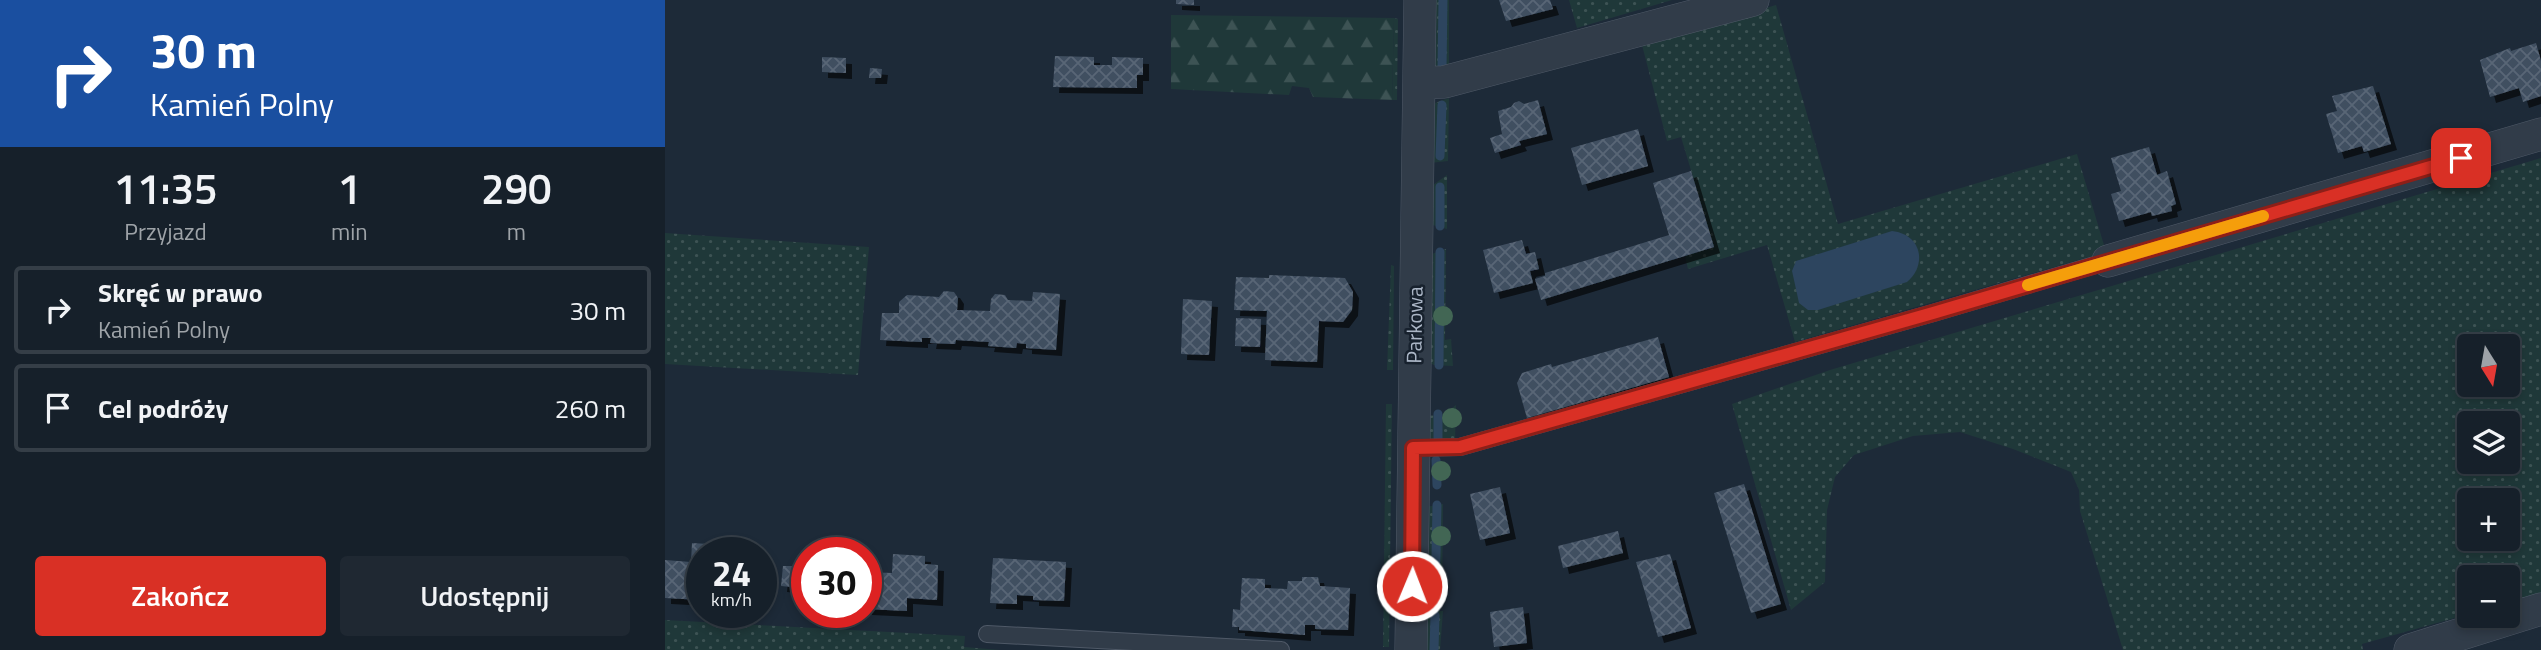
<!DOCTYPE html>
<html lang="pl">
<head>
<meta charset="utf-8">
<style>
	body { margin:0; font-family:"Titillium Web",sans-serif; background:#1f2832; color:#f1f3f6; height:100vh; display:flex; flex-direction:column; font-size:26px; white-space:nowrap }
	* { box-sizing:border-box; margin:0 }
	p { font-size:23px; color:#9ea3a8 }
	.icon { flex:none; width:38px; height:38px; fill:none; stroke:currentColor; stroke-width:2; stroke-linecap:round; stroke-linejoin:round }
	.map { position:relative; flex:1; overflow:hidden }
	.details { display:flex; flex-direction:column; background:#16202a; width:665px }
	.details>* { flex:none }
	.top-card { background:#1a4fa0; color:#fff; overflow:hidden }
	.needle { width:46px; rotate:169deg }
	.fabs { position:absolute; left:1792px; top:334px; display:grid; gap:14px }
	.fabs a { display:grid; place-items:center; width:63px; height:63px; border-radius:7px; background:#16202a; box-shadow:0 4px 10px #0003,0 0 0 2px #353e47; font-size:35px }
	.speed { position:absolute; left:21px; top:537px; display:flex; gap:14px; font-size:35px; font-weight:700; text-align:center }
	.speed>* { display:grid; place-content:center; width:91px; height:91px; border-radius:50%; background:#16202a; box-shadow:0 4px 10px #0003,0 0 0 2px #353e47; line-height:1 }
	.speed small { font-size:18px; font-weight:400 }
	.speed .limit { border:10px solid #d22; background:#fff; color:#111 }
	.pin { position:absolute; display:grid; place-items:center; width:60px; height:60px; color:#fff; margin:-30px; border-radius:14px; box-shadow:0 4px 10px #0006 }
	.me { position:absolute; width:77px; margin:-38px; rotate:1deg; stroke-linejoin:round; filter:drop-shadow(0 0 5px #0008) }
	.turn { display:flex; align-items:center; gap:24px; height:147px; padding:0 35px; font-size:32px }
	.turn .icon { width:91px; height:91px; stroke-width:2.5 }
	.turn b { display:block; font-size:49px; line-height:60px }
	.eta { display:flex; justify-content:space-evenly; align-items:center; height:119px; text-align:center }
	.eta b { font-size:42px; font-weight:600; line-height:49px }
	.cta { display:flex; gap:14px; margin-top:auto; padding:14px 35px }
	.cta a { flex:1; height:80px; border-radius:7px; background:#d93025; color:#fff; font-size:28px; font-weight:600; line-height:80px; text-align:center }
	.cta a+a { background:#1f2832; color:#f1f3f6 }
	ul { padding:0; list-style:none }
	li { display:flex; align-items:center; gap:21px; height:88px; margin:0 14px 10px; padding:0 21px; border:4px solid #353e47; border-radius:7px }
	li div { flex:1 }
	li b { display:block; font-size:26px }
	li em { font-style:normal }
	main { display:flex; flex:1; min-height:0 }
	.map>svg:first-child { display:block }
</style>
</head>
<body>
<main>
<section class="details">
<div class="top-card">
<div class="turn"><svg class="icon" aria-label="right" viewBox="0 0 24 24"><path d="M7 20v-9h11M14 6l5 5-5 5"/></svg><div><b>30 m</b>Kamień Polny</div></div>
</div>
<div class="eta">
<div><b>11:35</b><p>Przyjazd</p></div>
<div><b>1</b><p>min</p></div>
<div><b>290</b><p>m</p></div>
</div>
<ul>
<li><svg class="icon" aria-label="right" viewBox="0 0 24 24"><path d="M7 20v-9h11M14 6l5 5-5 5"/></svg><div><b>Skręć w prawo</b><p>Kamień Polny</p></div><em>30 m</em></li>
<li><svg class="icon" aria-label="arrive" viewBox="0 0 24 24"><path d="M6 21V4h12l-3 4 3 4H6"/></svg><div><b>Cel podróży</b></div><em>260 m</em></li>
</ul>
<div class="cta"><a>Zakończ</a><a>Udostępnij</a></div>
</section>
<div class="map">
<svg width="1876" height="650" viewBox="0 0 1876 650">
	<defs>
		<pattern id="grass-dots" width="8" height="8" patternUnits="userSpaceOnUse" patternTransform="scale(1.75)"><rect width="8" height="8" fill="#1f3839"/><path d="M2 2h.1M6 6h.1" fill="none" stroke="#3d5354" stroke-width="1.8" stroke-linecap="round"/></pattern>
		<pattern id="forest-firs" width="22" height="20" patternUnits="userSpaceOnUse" patternTransform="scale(1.75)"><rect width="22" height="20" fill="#1f3839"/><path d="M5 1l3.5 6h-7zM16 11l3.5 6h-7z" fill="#3d5354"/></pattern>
		<pattern id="building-cross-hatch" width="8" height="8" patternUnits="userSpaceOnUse" patternTransform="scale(1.75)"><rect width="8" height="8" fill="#404f61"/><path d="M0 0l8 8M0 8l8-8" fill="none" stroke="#596676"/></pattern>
		<filter id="shadow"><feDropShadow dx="6" dy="6" stdDeviation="0" flood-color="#0009"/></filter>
	</defs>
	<rect width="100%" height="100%" fill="#1d2a38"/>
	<path fill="url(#grass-dots)" fill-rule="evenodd" d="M767,0H784V64L767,67Z
		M904,0H1007L912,28Z
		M1111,5L1173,224L1412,154L1441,252L1130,342L1102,245L1023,269L1020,256L1049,247L1016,137L1002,141L977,45Z
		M729,18L733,19L732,100H727Z
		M784,98L783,161L765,163L767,104Z
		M1876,158V595L1843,604V578H1804V614L1697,644L1698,650H1458L1415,511L1414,490L1406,472L1348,449L1295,432L1248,436L1189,455L1170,477L1162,510L1160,582L1126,610L1067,404L1165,370ZM1804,346H1843V385H1804ZM1804,424H1843V462H1804ZM1804,500H1843V539H1804Z
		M782,175V229L764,224L765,187Z
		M0,233L204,247L193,375L0,364Z
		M781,249L780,340L786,339L788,366L769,365L763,362L764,255Z
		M726,265L729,266L728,370H722Z
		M721,404H727L724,647H718Z
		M791,405L790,441L762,438L763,416L779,414Z
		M778,504L777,604L760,603L761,507Z
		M760,611H778L775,650H760Z
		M0,620L300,636L299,647L335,650H0Z"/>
	<path fill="url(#forest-firs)" d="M506,15L729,18L727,100L648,97L644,88L627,86L624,95L506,89Z"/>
	<path fill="#2d455f" d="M1227,231C1256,234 1263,264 1242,282L1153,310H1143L1134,303L1127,271L1131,261Z"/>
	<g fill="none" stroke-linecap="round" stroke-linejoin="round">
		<path stroke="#2d455f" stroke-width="9" d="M777,70L778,0
			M775,156L777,105
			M775,226V187
			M774,365L775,252
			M773,438V414
			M771,460L772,485
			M770,604L772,505
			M769,650L770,615"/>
	</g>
	<path fill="url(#building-cross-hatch)" filter="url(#shadow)" d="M511,0H529V5L511,4Z
		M834,0H885L888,9L841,21Z
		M1871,43L1876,61V96L1858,102L1854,88L1825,97L1815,60L1845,48L1846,51Z
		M390,56L429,57V65H447V57L478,58V75H472V88L388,87Z
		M157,57L181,58V73L157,72Z
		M205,68L217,69L216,78H204Z
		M1708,86L1726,144L1699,152L1697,146L1673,153L1661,114L1672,111L1667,96Z
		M873,100L882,134L854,141L856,145L830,153L825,138L837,134L833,111L846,107L849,103L854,101L859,104Z
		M973,129L983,166L917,185L906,148Z
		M1484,147L1492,175L1502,171L1511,204L1506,206L1507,211L1487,216L1486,212L1454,221L1446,194L1456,191L1446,158Z
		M1026,171L1049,247L876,300L870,279L880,276V273L1004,235L988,183Z
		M857,240L861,254L870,252L874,269L865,271L868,283L829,293L818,250Z
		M604,275L680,278L688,292L687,310L678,322L654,321L652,362L600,360L602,311L569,310L571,277L604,278Z
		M279,291L289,292L293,298L292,310L325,311L326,299L330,294L340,295L343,300L367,301L368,292L395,294L391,350L361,348V344L352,343L351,348L323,346L324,342L291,340L290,344L265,343L266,338H257V342L215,340L217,313H234V302L242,295L274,297Z
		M518,299L547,301L544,355L516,354Z
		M571,318L596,319L595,347L570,346Z
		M993,337L1004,377L862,418L852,383L857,373L886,364L887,367Z
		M1079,484L1116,604L1086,613L1049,493Z
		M835,487L845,533L815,540L805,494Z
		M953,531L958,553L898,568L893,546Z
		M27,543L58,545V553H37V600L0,598V560L26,562Z
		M228,554L260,556V564L273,565L272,600L242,598V611L201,609V572L227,573Z
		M1005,554L1026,628L993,637L971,562Z
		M328,558L401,562L399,601L368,600V596L352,595V604L325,603Z
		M118,566H127L126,587L116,586Z
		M637,577H653L655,586L685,588L683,630L650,629V625H640V635L574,630V627H567L568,609L575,610L577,578L600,579V588L622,589L623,581H637Z
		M858,607L862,643L829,647L825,612Z"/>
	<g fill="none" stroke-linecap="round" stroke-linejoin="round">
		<defs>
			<path id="lane" d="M748,448L795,447L1268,313L1443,261
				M322,634L616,650"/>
			<path id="street" d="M754,83L779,82L1088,0
				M1443,261L1876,134
				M746,650L755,0
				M1745,650L1876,609"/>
		</defs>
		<use href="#lane" stroke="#4f5967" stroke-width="18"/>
		<use href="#street" stroke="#4f5967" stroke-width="33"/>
		<use href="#lane" stroke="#313c49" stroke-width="16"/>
		<use href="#street" stroke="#313c49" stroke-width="32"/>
	</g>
	<g fill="#426654">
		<circle cx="778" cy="316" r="10"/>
		<circle cx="787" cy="418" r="10"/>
		<circle cx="776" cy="471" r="10"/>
		<circle cx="776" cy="536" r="10"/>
	</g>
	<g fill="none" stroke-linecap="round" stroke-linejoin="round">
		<defs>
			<path id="route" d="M747,586L748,448L795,447L1268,313L1796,158"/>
		</defs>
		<use href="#route" stroke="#8d1f18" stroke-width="18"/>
		<use href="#route" stroke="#d93025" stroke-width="12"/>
		<path stroke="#f59e0b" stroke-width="12" d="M1363,285L1598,216"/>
	</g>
	<g text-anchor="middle" stroke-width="5" stroke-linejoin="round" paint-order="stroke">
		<g font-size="21" fill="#abb6c6" stroke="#17212d">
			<text transform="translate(750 325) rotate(-89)" y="7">Parkowa</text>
		</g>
	</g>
</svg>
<div class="fabs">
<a><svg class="needle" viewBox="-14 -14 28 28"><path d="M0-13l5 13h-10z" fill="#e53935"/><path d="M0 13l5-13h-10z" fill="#9ea3a8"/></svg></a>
<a><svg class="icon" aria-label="layers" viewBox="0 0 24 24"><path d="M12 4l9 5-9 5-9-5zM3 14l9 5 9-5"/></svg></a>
<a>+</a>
<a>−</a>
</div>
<div class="speed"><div>24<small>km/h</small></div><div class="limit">30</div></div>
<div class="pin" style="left:1796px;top:158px;background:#d93025"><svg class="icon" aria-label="arrive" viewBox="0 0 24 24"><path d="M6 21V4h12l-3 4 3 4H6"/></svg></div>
<svg class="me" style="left:747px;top:586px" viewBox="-20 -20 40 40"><circle r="17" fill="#d93025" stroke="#fff" stroke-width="3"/><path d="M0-11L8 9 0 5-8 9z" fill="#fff"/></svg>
</div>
</main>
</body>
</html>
